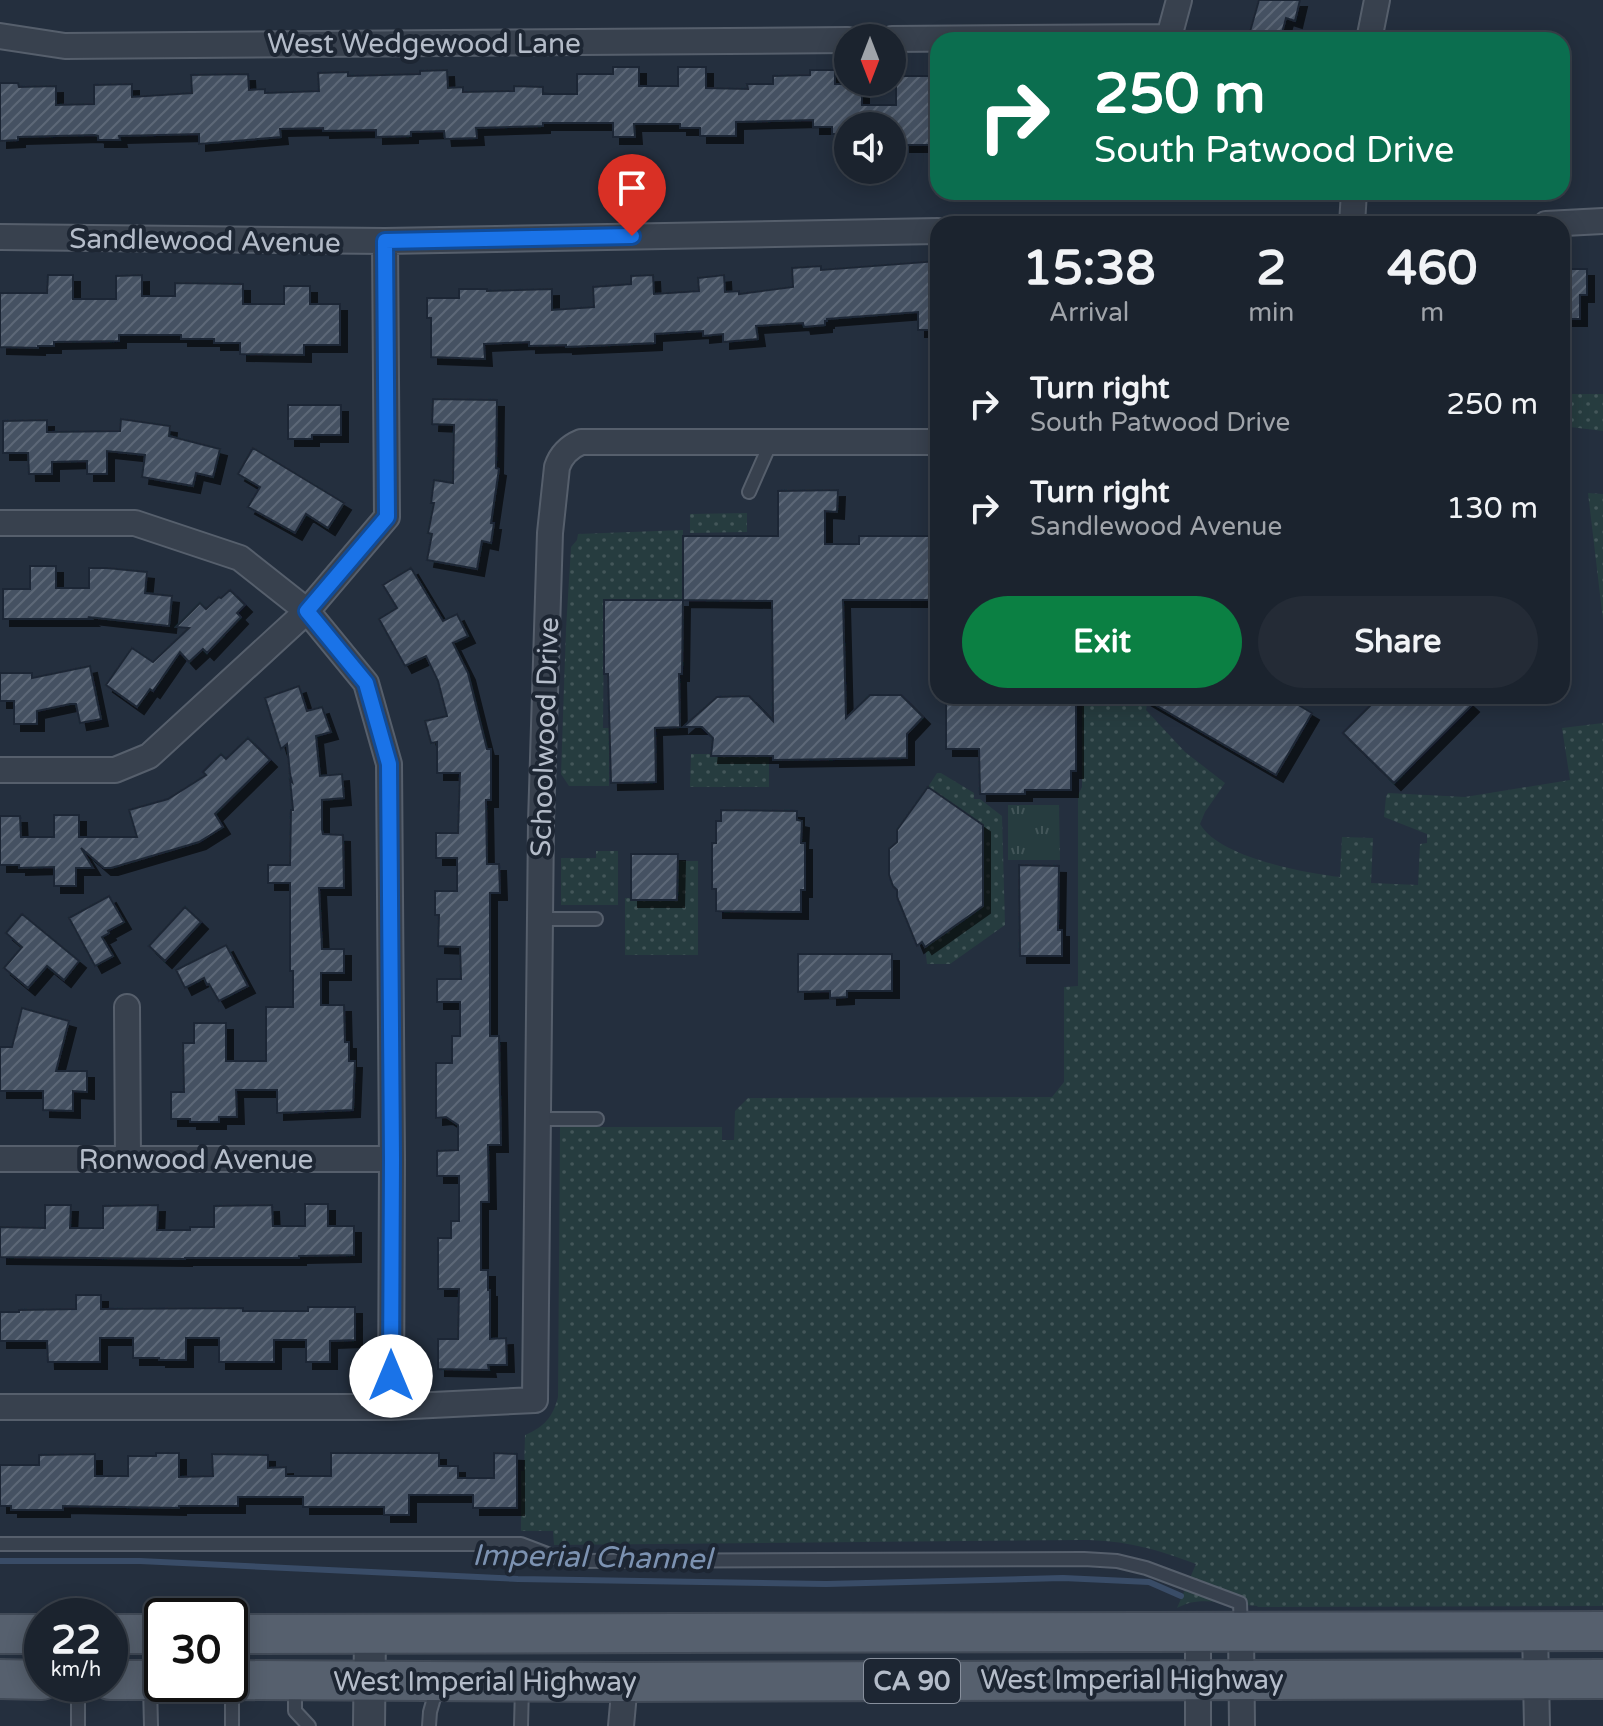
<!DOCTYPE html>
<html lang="en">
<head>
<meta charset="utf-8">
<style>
	body { margin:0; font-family:"Varela Round",sans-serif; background:#242b36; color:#f1f3f6; height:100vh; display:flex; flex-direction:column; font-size:30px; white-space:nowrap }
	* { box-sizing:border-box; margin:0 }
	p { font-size:26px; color:#a0a4aa }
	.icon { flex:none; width:44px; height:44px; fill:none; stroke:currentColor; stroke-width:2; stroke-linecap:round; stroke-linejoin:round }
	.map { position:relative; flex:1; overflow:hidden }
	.side { position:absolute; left:930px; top:216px; width:640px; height:488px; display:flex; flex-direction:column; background:#1b232e; border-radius:24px; box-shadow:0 4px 20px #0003,0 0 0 2px #39404a }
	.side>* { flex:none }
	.guide { position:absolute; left:930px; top:32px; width:640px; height:168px; border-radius:24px; box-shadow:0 4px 20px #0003,0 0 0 2px #39404a; background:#0b6e4f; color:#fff; overflow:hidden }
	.needle { width:52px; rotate:180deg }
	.fabs { position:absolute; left:834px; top:24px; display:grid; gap:16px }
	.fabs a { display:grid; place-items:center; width:72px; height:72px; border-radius:50%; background:#1b232e; box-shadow:0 4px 20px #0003,0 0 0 2px #39404a; font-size:40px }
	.speed { position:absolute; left:24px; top:1598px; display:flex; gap:16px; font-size:40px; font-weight:700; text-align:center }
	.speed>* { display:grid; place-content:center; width:104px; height:104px; border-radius:50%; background:#1b232e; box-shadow:0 4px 20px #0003,0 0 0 2px #39404a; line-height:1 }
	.speed small { font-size:20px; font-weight:400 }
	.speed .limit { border:4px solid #111; border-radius:12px; background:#fff; color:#111 }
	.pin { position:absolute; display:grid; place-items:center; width:68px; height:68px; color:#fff; margin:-82px -34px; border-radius:50% 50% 50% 0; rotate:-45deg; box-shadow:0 0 8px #0007 }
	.pin .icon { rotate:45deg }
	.me { position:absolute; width:88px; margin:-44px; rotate:0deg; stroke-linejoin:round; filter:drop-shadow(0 0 6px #0008) }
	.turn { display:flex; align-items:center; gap:28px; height:168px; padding:0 32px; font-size:36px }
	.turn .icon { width:104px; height:104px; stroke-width:2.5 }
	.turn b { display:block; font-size:56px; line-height:68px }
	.eta { display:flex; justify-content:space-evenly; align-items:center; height:136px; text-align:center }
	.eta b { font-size:48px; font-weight:700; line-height:56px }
	.action { display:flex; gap:16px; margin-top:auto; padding:16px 32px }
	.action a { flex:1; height:92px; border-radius:48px; background:#0b8043; color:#fff; font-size:32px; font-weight:700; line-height:92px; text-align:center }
	.action a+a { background:#242b36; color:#f1f3f6 }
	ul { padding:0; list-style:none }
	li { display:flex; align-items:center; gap:24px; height:104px; padding:0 32px }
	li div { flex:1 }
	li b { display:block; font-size:30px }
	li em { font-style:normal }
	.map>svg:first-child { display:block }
</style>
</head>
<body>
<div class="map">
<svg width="1603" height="1726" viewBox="0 0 1603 1726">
	<defs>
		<pattern id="grass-dots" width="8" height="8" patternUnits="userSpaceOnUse" patternTransform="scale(2)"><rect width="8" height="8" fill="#263c3f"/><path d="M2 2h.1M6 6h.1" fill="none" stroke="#435659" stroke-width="1.8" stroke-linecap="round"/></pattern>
		<pattern id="park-tufts" width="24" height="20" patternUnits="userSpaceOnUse" patternTransform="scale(2)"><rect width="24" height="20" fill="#263c3f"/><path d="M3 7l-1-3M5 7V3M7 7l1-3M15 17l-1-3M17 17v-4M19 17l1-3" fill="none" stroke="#435659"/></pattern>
		<pattern id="building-hatch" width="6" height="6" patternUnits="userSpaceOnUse" patternTransform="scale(2)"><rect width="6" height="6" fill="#455162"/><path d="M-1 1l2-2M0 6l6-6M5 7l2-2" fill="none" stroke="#5d6877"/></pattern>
		<filter id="shadow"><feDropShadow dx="7" dy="7" stdDeviation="0" flood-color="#0009"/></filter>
	</defs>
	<rect width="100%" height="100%" fill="#242f3e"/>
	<path fill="url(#grass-dots)" d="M1562,394H1603V431L1562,426Z
		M1588,493L1603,494V620Z
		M747,513V532L690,533V514Z
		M683,530V600L604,601L603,728H609V786H569L561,774L566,629L571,547L577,540L578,534Z
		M1087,696H1138L1140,701L1147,705L1146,710L1185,752L1225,783L1205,812L1200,824C1219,857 1304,873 1340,877L1342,837L1373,838L1371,883L1418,885L1420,844L1427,843V834L1384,817L1386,797L1388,793L1465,797L1570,780L1562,728L1603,723V1606L1258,1607L1257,1606C1238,1605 1207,1598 1189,1603C1185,1604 1181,1606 1177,1608L1196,1564C1156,1549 1125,1540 1081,1540L554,1545L553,1531H521V1471H524L525,1435C544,1427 553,1417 558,1397L560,1127H722V1140H734L735,1111L748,1098L1052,1097L1064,1082V987L1078,986V795L1082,787V698Z
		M691,754H769V787H690Z
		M937,773H941L974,793V799H980L1002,816L1005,925L950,964H927L925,947L983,906V825L928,787Z
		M596,851H618V905H561V858H596Z
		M678,861H698V955H625V898H631L632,900H677Z"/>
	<path fill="url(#park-tufts)" d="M1008,805H1059L1060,860H1008Z"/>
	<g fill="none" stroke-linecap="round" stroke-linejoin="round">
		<path stroke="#394c67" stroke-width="6" d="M0,1561H140L518,1579L826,1584L1063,1578L1149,1582L1181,1596"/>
	</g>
	<path fill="url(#building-hatch)" stroke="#1f2835" stroke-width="2" filter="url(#shadow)" d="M1259,0H1300L1295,21L1286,18L1280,40H1266L1249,35Z
		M613,67H639V86H678V67H706V88L748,89L747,84H773V76L810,75V70H835V84H852V89H862V105H896V76H937V145H903V136H892V126H848V134H832V127H813V120L736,122V136H700V128H680V124H634L635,137H613V123H543V126L476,128L477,138L445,139L444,131L411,132V136L376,137V130L323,131V128L280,129L281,137L199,144V134L119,136L120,140H98V136L95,135L18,137V140L0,141V83H18L19,87L56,86V105L94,104V85L132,84V97L192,93L191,75L248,74L249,90L265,89V93L319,91L318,73L348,72V76L420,74V71L447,70L448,88L463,87V92L514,91V86L543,87V94H577V74H613Z
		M938,261V330H918V312L827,319V321H825V325L804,327L803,323L756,326L758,339L723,342V334L703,336V331L655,334V343L635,344L566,347V345L529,346V342L484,344L485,359L431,357V318H427V298H459V289H487V291L552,289V310L594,307L593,287L631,284V276L653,275L654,294L699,291L698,278L724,275L725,292L739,291V294L793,287L792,268L821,266V270Z
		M1562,269H1587V295H1580V319H1562Z
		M48,275H73V299H116V276L142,275V296H175V283L243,284V304H284V286H310V304H340V345H304V355L240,354V343H214V339H181V335H119V341L54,342V346H38V348L0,347V293H47Z
		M433,399L497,400L496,468L499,469L491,523H494L491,543L482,541L477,569L427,560L432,534L428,533L434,503H431L434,480L453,483L454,425L432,424Z
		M288,405H341V435H312V439H288Z
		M121,419L170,426L169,436L220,449L213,477L196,473L193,486L142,477L145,455L107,451V474H87V461L52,462V474H29L28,453H3V421L47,420V432L120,431Z
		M253,448L344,503L328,528L306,514L295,533L248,507L260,487L238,474Z
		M838,490L837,512L825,511V544H859V536H934L935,600H843L846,718L870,695H901L923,717L907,734V758L773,760V756H711L713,738L702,727H683L717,697L749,696L773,721L772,601L683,600V536H778V491Z
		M30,566H56V588H89V568H107L147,572L145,593L172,596L169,626L88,617L91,619H3V589H30Z
		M411,568L443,621L457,614L468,636L453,643L468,673L487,749H491V800H486L487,864H499L500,893H490V1036H499L501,1145H488L489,1202H481V1270H488V1290H490V1339L506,1338L507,1365H488L489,1370L438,1369V1339H458L459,1289H438V1238H451V1221H459V1176H437V1151L458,1150V1125L446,1117L436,1118V1063H452V1036H460V1002H437V979H461L460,947L438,946L439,915H435V891H457V858H436V833H458L460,773H437V742L431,743L425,721L447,716L438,681L426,656L405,666L379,619L397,608L383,585Z
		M230,590L245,605L237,613L241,617L207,653L203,649L189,662L180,652L153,691L150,689L137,707L106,685L132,648L153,662L189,628L176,627L200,603L206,609L219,597L221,598Z
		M604,600H683L682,674H679L680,727L655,728L656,782L611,783L608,674H604Z
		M90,666L101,719L80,723L76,704H70L37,711V724H14V701H0V673H32V678Z
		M299,686L307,711L322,707L331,732L316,736L320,776L342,774L344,798L322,800V830L323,834L343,835L344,888H319L322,949H344V973H321V1005H344L345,1042H349V1061H355L353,1110L277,1113V1090H236L237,1117H219V1122H190V1119H171V1092H184L183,1043H194V1023H226V1061H266V1007H293V971H290V883H268V865H290L291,810H293L290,780L292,782L290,774L287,744L281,749L265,698Z
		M946,696H1076V771H1071V790H1025V794H980L979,749H946Z
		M1140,696H1283L1312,713L1276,775Z
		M1380,696H1462L1472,705L1394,783L1343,733Z
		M248,738L270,760L215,814L223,827L199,842L111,868H104L81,848L93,868H76V886H54V867L19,868V865H0V816H20L21,837H54V815H79V837H137L129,810L168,799L206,775L203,772L221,754L226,759Z
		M928,787L983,825V906L925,947L922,942L917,946L897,897V890L893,886L889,875V849L897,842V830Z
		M721,810L797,811V820L802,821L801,843H805V890H801V912L716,911V889H712V843H716V821H721Z
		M631,854H678L677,900H631Z
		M1019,865L1059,866L1058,930H1062V956H1020Z
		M109,896L124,922L108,931L109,933L102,937L113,956L95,966L69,918Z
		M185,907L201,922L165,961L149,946Z
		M22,914L79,961L64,980L47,966L28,988L4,968L22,947L6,933Z
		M226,945L248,986L219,1001L209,984L207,985L204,978L185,988L176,970Z
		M798,954H892V991H847V997L830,998V991L798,992Z
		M22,1008L69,1021L56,1071H87V1092L73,1091V1111L43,1110V1091H0V1047H12Z
		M305,1204H328V1226H354V1255L299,1256V1258H185V1259L0,1257V1227L45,1228V1205H71L70,1228H103V1206L158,1205L157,1230H190V1227H214V1206L272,1205L273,1226H305Z
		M76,1295H101V1309L243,1308V1311H308V1307H355V1340L330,1341V1362H306V1340H274V1362H219V1338H186V1360H159V1358H133V1338H100V1362H48L47,1341H0V1312H19V1310L76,1309Z
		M156,1453H179V1477L213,1476L212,1454L268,1455V1468L286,1467V1476H331V1453H439V1466H458V1478H494V1453L517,1454V1508H473V1495H409V1515H384V1507H303V1497H238V1506H179V1508L63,1506V1510H11V1506H0V1465H39V1455L95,1454V1476H128V1456H156Z"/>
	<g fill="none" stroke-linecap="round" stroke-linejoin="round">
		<defs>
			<path id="service" d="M749,492L771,442
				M539,919H596
				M539,1119H597
				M0,1544H521L566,1561L1084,1559L1117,1561L1146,1568L1240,1603L1241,1629
				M232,1683V1726
				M295,1683V1711L309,1726
				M78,1684V1726
				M150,1685L151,1726
				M429,1726L430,1712L437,1687
				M521,1726L522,1687"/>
			<path id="minor" d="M0,36L65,46L848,40
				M892,39L1169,37L1179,0
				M1369,40L1377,0
				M1352,224L1354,192
				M1546,224L1603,221
				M0,237L385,241L938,231
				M0,523H135L240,558L307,611L366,683L389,764L392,1159L391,1407
				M0,770H115L149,756L307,611L387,517L385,241
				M127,1007L128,1159
				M0,1159H392
				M0,1407H391L535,1400L541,822L550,533L557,467C561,455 569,447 581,442H938
				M1535,1631L1537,1726
				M1198,1632V1726
				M1241,1632L1242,1726
				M621,1726L625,1682"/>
			<path id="tertiary" d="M369,1726L370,1634"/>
			<path id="primary" d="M0,1634H42
				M110,1634H162
				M230,1634L1603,1631
				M0,1679L42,1680
				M110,1680H162
				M230,1680L625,1682L1603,1679"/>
		</defs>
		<use href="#service" stroke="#565f6c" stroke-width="16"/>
		<use href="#minor" stroke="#565f6c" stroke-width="28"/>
		<use href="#tertiary" stroke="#565f6c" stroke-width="34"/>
		<use href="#primary" stroke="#414a57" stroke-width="42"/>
		<use href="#service" stroke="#38414e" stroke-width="12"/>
		<use href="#minor" stroke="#38414e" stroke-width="24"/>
		<use href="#tertiary" stroke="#38414e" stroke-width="30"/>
		<use href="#primary" stroke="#56606e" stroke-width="38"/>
	</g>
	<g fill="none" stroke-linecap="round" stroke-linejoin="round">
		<defs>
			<path id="route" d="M391,1376L392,1159L389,764L366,683L307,611L387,517L385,241L632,236"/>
		</defs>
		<use href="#route" stroke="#114b97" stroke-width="20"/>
		<use href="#route" stroke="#1a73e8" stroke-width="14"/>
	</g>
	<g text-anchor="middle" stroke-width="8" stroke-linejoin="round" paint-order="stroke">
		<rect fill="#1d2633" stroke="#878f9c" stroke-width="2" x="864" y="1659" width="96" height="44" rx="6"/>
		<g font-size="26" font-weight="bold" fill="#b4bcc9">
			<text x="912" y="1690">CA 90</text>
		</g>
		<g font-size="28" fill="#b4bcc9" stroke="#1d2633">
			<text x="424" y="53">West Wedgewood Lane</text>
			<text transform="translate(205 240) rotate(1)" y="10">Sandlewood Avenue</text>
			<text transform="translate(544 737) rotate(-88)" y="10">Schoolwood Drive</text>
			<text x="196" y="1169">Ronwood Avenue</text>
			<text x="1132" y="1689">West Imperial Highway</text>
			<text x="485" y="1691">West Imperial Highway</text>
		</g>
		<g font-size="30" font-style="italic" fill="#7c92b1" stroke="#1d2633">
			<text transform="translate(592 1557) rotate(1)" y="10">Imperial Channel</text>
		</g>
	</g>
</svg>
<div class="fabs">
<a><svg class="needle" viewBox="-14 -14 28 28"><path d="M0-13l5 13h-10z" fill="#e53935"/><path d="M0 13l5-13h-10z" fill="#a0a4aa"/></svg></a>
<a><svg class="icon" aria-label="sound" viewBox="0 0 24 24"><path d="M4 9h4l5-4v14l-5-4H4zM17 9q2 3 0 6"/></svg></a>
</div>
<div class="speed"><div>22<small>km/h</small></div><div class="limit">30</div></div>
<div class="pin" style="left:632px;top:236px;background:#d93025"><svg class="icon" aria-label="arrive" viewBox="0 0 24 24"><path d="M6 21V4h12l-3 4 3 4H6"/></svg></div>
<svg class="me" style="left:391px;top:1376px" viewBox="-20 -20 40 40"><circle r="19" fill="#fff"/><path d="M0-13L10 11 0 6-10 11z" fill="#1a73e8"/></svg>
<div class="guide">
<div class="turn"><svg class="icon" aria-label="right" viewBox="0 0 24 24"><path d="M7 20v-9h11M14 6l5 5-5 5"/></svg><div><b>250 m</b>South Patwood Drive</div></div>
</div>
<section class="side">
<div class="eta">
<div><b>15:38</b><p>Arrival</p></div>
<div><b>2</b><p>min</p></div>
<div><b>460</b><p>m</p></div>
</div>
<ul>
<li><svg class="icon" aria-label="right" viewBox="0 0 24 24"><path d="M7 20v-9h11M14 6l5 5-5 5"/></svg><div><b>Turn right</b><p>South Patwood Drive</p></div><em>250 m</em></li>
<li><svg class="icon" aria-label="right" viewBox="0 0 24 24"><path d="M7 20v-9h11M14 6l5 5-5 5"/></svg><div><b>Turn right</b><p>Sandlewood Avenue</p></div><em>130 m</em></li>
</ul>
<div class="action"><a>Exit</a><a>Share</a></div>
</section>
</div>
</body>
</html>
